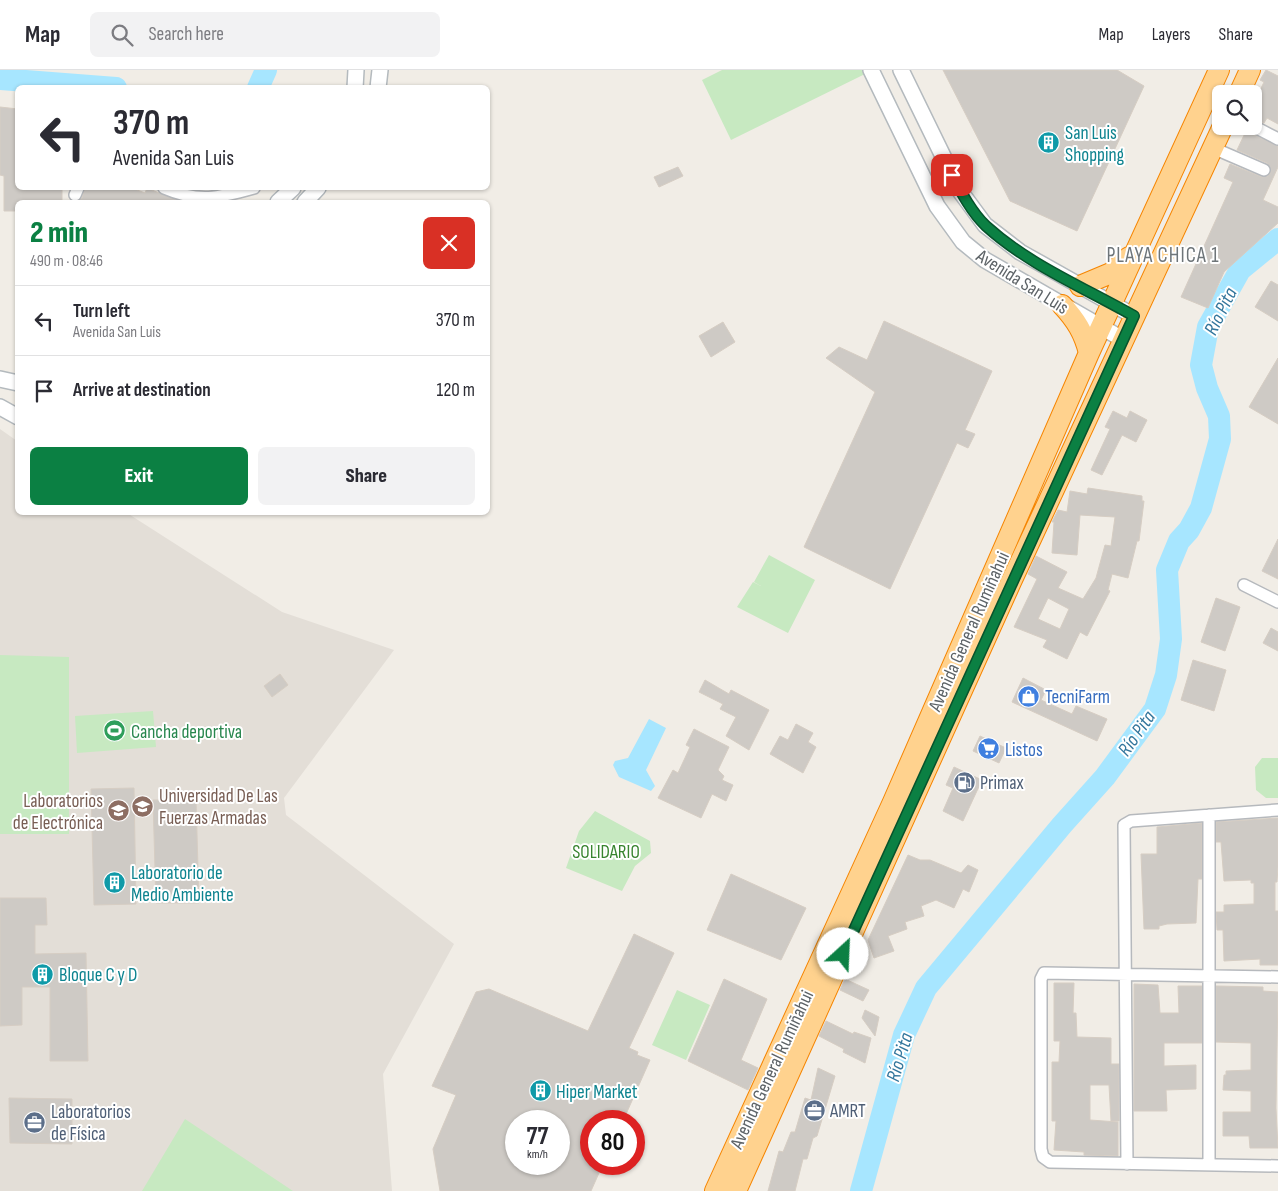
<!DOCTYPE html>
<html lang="en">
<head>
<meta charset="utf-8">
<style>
	body { margin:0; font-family:"Sofia Sans Condensed",sans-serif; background:#f2f2f3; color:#2b2b33; height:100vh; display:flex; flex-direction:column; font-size:19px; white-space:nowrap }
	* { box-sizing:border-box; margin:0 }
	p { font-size:16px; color:#7c7c81 }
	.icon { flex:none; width:28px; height:28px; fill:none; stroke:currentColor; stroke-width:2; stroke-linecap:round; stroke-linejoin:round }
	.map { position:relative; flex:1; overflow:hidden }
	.drawer { position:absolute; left:15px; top:130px; width:475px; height:315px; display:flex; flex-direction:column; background:#fff; border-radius:8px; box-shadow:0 1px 4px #0004 }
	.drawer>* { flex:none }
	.hud { position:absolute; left:15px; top:15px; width:475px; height:105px; border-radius:8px; box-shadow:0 1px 4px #0004; background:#fff; color:#2b2b33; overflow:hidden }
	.tools { position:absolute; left:1212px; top:15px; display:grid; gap:10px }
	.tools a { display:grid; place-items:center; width:50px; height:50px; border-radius:8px; background:#fff; box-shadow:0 1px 4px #0004; font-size:25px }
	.speed { position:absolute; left:505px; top:1040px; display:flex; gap:10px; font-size:25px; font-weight:700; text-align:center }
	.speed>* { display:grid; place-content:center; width:65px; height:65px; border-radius:50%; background:#fff; box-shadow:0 1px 4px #0004; line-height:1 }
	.speed small { font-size:12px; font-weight:400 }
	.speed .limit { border:8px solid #d22; background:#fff; color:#111 }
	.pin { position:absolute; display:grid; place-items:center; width:42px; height:42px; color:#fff; margin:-21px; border-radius:10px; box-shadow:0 2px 8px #0006 }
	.me { position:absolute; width:55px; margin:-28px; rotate:25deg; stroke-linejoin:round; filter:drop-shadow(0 0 4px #0008) }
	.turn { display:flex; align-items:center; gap:18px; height:105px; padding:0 15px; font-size:22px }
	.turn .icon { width:65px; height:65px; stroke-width:2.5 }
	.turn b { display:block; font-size:35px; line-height:42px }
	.round { display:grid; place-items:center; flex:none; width:52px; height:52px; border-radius:8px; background:#f2f2f3 }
	.head { display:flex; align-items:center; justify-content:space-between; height:85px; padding:0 15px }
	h1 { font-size:30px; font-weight:800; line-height:38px; color:#0b8043 }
	.button { display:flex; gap:10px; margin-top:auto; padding:10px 15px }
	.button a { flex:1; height:58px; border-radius:8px; background:#0b8043; color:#fff; font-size:20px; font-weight:800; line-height:58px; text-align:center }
	.button a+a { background:#f2f2f3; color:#2b2b33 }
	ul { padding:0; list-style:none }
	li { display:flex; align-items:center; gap:15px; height:70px; padding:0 15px; border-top:1px solid #e1e1e2 }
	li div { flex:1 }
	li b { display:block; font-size:19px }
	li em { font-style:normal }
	header { display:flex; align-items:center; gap:30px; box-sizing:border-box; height:70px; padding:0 25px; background:#fff; border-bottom:1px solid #e1e1e2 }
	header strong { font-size:24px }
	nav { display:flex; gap:28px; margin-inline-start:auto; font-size:18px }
	.search { width:350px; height:45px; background:#f2f2f3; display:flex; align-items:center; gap:12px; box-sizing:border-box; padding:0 18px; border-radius:8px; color:#7c7c81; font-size:19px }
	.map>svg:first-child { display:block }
</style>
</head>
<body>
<header>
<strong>Map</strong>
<div class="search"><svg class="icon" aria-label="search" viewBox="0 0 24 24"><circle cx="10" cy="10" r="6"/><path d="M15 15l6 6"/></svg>Search here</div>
<nav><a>Map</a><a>Layers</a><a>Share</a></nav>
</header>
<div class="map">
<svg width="1278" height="1121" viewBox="0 0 1278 1121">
	<rect width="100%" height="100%" fill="#f1ede6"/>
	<path fill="#e3ded7" d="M0,359L17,371L18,442L127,443L282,542L394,580L284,728L286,745L454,874L383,1004L392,1121H0Z"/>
	<path fill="#c7e9c1" d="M722,0H862L865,4L731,70L702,10Z
		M769,485L815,510L788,563L737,537L753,512L761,516L754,512Z
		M0,585L69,587V764H0Z
		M153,641L156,677L77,683L75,646Z
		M1262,688H1278V728H1266L1256,720L1255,697Z
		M595,741L650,771L651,783L635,796L622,821L566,798L579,761Z
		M677,920L710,935L686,990L652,975Z
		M185,1049L293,1121H142Z"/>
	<path fill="#a7e6ff" d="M649,649L666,658L646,700L655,716L651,721L619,707L613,695L615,691L628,688Z"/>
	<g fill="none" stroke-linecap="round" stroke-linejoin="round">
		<path stroke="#a7e6ff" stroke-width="22" d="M0,9L116,18
			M258,18L266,0
			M861,1121L904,965L926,918L1062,755L1105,707L1155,639L1166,605L1171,569L1167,500L1179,471L1189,460L1201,438L1220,369L1219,346L1207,318L1201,295L1208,257L1240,200L1278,169"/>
	</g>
	<path fill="#cecac5" stroke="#d6cdc3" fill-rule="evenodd" d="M943,0H1117L1144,16L1077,161L1010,131Z
		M1266,0L1278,6V54L1267,48L1264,53L1254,49V33L1264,12L1260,10Z
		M0,37L18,39V118H62V132H18V141H4V106L0,105Z
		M1246,61L1278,76V97L1263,130L1278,137V153L1224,202L1208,238L1181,227L1233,112L1224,108L1230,94L1262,107L1268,106L1271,102L1267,93L1237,80Z
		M678,97L683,106L659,117L654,107Z
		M85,118H132L145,123L147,118L181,132H75L82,128Z
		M1271,211L1278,215V251L1255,237Z
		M884,251L992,301L965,360L975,364L968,378L957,373L890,519L804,477L875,322L826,288L839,277L867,290Z
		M723,252L735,272L711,287L699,266Z
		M1278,288V354L1249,337Z
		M1113,341L1127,348L1130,341L1147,350L1136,372L1122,365L1102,405L1091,400L1110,359L1105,357Z
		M1088,418L1142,426V431H1144L1139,471H1137L1128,508L1112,504L1108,520L1110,521L1087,566L1080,562L1067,589L1043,577L1047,570L1014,557L1037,509L1028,504L1036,486L1067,502L1058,518L1083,529L1096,508L1105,475L1111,476L1115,447L1080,445L1077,485L1052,483L1054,452H1052L1058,440L1067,442L1070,421L1087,424ZM1048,528L1069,539L1060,559L1038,549Z
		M1278,469V509L1262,501Z
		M1216,528L1240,537L1225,581L1201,572Z
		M1271,558L1278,562V581L1263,573Z
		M1193,590L1226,600L1214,641L1181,630Z
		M280,604L288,615L272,627L264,616Z
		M1023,608L1046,620L1041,630L1072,644L1076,636L1107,649L1097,671L1012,632Z
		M705,610L729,624L731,620L769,640L749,680L726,666L736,647L720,639L723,634L699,622Z
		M796,654L813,663L808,672L816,677L803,703L770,684L780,666L788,670Z
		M694,659L729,677L718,700L724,706L722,710L733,715L726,731L712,724L701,748L658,728L673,700L678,703L690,677L686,675Z
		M980,666L1006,678L999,693L973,681Z
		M954,697L982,710L963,751L943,741L953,718L946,715Z
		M134,718L136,834L94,835L91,719Z
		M153,730H196L199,833H156Z
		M1278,748V797L1277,812H1275V841H1278V895H1260V889L1224,891L1223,860H1217L1216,842H1224V835L1254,834V813H1251V810L1224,811L1221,772H1216V752Z
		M1202,753V809H1198L1196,853L1167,854L1159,856V859H1144L1141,784H1157V757Z
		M908,785L920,790H930L961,803L968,795L978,800L969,822L963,819L954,838L936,830L921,836L924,846L905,852L907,859L888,866L894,881L874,888L868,870Z
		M731,804L806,838L781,890L707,860Z
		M0,828H46L47,855H35V884L86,883L88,991H50V917H22V955L0,956Z
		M634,864L674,883L629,978L638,982L637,985L650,990L623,1051H591V1094H603L591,1121H440L433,1079L456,1025L432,1016L476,922L489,919L588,961ZM516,1051H559V1094H516Z
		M724,909L767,929L741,990L758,998L748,1020L688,991Z
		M845,909L869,920L863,931L840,920Z
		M1054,913H1074L1073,943H1076L1077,967L1111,968V994H1119V1051H1111L1109,1015H1090V1050L1118,1052V1086L1084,1085V1082L1054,1080L1056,1051H1052V992H1059L1060,971H1054Z
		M1134,914L1158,915L1160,943H1179L1178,916H1202V973H1164V996L1196,995V1019L1166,1020L1167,1041H1134Z
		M1216,916L1263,917V921L1278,922L1276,1038L1278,1078H1250L1249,1066H1223V1042H1251V1021L1223,1020L1224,1005H1226V1001L1251,1000V973L1216,972Z
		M865,940L879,947L875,966L862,948Z
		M826,951L853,964L854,962L871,968L865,993L843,982L844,979L819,966Z
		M818,998L835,1006L817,1066L813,1068L807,1089H803L795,1121H768L779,1081L783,1082L791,1062H795L805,1028L811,1030Z
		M9,1028L72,1029V1074L10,1073Z"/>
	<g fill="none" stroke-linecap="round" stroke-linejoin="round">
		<defs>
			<path id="street" d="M1253,56L1278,69
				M1213,78L1264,100
				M164,118C199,133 218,128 254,118
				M75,125L78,118
				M1244,515L1278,532
				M1278,907L1044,903L1041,909V1079L1043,1087L1050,1092L1278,1096
				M1127,1094L1124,755L1131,751L1278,740
				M1209,1095V745"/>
			<path id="secondary" d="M871,0L937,136L963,172L985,190L1124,270
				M901,0L960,121L985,155L1020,182L1134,246
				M355,18L356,0
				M378,18L380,0
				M278,132L293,118
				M305,132L318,118
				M0,309L18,313
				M0,337L18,347"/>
			<path id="highway" d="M1239,24L1250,0
				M1080,216L1111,203L1129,187
				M1062,235C1076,250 1084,263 1089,283
				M715,1121L893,732L1089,283L1219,0
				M736,1121L1011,512L1223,56"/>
		</defs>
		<use href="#street" stroke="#b6b9bd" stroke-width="14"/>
		<use href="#secondary" stroke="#b4babe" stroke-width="18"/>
		<use href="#highway" stroke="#f68500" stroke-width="22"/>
		<use href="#street" stroke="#fff" stroke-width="11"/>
		<use href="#secondary" stroke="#fff" stroke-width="15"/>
		<use href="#highway" stroke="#ffd28e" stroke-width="20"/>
	</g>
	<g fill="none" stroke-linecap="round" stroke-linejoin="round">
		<defs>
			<path id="route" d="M843,884L1134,246C1085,218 1029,195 986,156C972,143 961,122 952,105"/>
		</defs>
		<use href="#route" stroke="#07532c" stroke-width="12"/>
		<use href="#route" stroke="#0b8043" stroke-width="9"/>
	</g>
	<defs>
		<symbol id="building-disc" viewBox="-11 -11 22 22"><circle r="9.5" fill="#0f9aa8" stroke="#fff"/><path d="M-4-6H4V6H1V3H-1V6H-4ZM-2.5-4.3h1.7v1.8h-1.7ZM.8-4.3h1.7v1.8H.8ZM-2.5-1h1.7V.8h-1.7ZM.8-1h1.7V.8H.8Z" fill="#fff"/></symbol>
		<symbol id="shop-disc" viewBox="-11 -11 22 22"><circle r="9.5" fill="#3f7fe0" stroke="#fff"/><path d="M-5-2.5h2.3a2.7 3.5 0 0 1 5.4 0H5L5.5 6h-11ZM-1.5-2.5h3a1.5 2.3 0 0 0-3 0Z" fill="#fff"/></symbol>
		<symbol id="stadium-disc" viewBox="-11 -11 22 22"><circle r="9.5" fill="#2e9e5b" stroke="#fff"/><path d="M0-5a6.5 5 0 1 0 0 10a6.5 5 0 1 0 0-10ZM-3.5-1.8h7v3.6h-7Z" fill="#fff"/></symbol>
		<symbol id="supermarket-disc" viewBox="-11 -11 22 22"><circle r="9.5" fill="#3f7fe0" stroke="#fff"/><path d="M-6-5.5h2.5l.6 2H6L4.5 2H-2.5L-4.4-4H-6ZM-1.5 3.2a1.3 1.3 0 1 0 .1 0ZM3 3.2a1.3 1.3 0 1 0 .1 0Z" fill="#fff"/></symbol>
		<symbol id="fuel-disc" viewBox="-11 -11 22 22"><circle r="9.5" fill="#5c6f8a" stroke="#fff"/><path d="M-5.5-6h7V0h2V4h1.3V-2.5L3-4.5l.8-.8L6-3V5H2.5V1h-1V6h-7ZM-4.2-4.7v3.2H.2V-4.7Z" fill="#fff"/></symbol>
		<symbol id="university-disc" viewBox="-11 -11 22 22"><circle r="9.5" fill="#8d6e63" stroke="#fff"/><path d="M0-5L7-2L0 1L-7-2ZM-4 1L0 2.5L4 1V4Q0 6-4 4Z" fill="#fff"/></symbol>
		<symbol id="school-disc" viewBox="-11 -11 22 22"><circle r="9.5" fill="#8d6e63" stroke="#fff"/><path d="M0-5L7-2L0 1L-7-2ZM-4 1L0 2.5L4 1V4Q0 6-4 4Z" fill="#fff"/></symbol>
		<symbol id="office-disc" viewBox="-11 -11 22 22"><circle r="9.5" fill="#5c6f8a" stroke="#fff"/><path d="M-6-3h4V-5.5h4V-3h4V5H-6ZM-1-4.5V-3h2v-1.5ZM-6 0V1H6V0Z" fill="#fff"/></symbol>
	</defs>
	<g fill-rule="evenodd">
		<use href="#building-disc" x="1036" y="60" width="25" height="25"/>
		<use href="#shop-disc" x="1016" y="614" width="25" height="25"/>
		<use href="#stadium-disc" x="102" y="648" width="25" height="25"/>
		<use href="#supermarket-disc" x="976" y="666" width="25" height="25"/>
		<use href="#fuel-disc" x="952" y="700" width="25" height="25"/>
		<use href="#university-disc" x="130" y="724" width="25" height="25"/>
		<use href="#school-disc" x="106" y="728" width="25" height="25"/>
		<use href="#building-disc" x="102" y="800" width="25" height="25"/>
		<use href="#building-disc" x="30" y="892" width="25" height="25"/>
		<use href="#building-disc" x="528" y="1008" width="25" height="25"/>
		<use href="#office-disc" x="802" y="1028" width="25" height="25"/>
		<use href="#office-disc" x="22" y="1040" width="25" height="25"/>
	</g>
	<g text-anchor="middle" stroke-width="4" stroke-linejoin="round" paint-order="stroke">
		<g font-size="19" fill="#0d838f" stroke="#fff" text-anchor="start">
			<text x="1065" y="69">San Luis<tspan x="1065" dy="22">Shopping</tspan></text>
			<text x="131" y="809">Laboratorio de<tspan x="131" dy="22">Medio Ambiente</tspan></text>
			<text x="59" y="911">Bloque C y D</text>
			<text x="556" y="1028">Hiper Market</text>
		</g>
		<g font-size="19" fill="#5d6367" stroke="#fff">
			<text transform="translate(1023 211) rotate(32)" y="7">Avenida San Luis</text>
			<text transform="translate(968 561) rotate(-66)" y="7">Avenida General Rumiñahui</text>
			<text transform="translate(771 999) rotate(-65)" y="7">Avenida General Rumiñahui</text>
		</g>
		<g font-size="19" fill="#366cbe" stroke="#fff" text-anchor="start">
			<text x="1045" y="633">TecniFarm</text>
			<text x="1005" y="686">Listos</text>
		</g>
		<g font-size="19" fill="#27864d" stroke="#fff" text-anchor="start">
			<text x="131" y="668">Cancha deportiva</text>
		</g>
		<g font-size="19" fill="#4e5e75" stroke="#fff" text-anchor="start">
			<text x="980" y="719">Primax</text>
			<text x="830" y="1047">AMRT</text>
			<text x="51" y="1048">Laboratorios<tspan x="51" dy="22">de Física</tspan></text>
		</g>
		<g font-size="19" fill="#785e54" stroke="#fff" text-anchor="start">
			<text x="159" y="732">Universidad De Las<tspan x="159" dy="22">Fuerzas Armadas</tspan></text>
			<text x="103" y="737" text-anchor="end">Laboratorios<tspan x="103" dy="22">de Electrónica</tspan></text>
		</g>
		<g font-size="19" fill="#38842f" stroke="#fff">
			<text x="606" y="788">SOLIDARIO</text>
		</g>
		<g font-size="20" font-style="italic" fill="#34779d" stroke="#fff">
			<text transform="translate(1220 241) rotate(-64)" y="7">Río Pita</text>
			<text transform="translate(1136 663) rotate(-55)" y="7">Río Pita</text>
			<text transform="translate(899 987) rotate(-73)" y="7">Río Pita</text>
		</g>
		<g font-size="21" letter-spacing="1" fill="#6e7579" stroke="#fff">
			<text x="1163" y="192">PLAYA CHICA 1</text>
		</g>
	</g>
</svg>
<div class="tools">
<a><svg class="icon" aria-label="search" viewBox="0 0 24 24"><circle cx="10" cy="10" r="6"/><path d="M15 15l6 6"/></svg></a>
</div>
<div class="speed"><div>77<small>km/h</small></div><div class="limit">80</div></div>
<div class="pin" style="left:952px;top:105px;background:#d93025"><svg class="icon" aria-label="arrive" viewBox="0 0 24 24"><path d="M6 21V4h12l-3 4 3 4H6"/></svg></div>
<svg class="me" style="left:843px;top:884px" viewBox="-20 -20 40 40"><circle r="19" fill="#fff"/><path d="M0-13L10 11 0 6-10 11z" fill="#0b8043"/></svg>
<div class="hud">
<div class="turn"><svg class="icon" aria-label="left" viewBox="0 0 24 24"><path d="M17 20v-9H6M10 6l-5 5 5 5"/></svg><div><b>370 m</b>Avenida San Luis</div></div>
</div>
<section class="drawer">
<div class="head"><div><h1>2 min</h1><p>490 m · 08:46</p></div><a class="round" style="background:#d93025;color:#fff"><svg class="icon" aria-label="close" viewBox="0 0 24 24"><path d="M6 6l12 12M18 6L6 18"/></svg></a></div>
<ul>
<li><svg class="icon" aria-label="left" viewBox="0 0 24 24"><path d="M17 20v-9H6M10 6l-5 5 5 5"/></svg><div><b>Turn left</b><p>Avenida San Luis</p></div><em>370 m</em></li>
<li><svg class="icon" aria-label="arrive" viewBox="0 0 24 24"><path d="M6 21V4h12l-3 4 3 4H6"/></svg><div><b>Arrive at destination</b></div><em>120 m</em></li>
</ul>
<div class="button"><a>Exit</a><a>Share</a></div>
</section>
</div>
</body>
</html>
